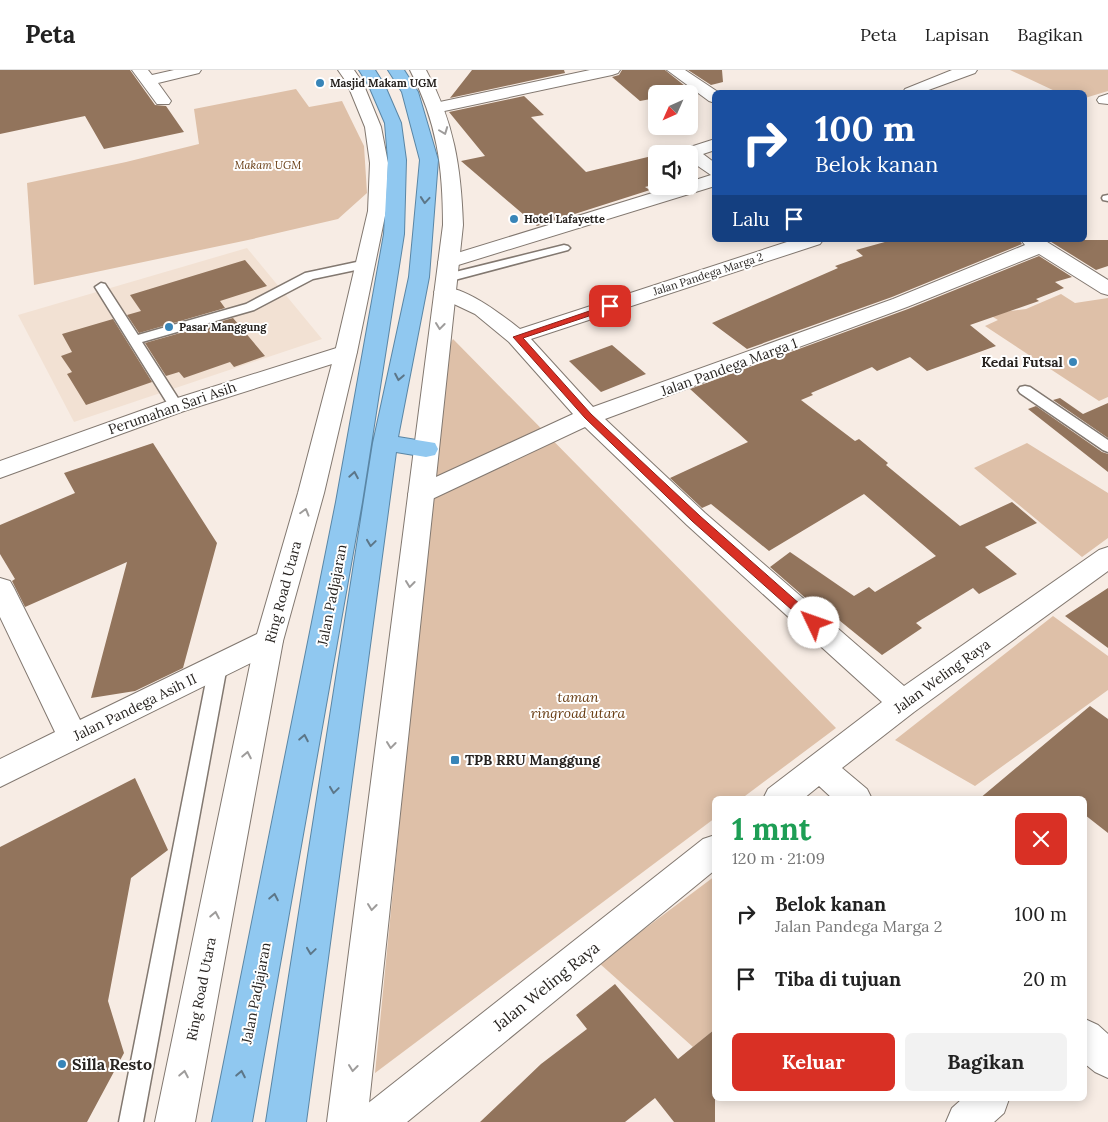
<!DOCTYPE html>
<html lang="id">
<head>
<meta charset="utf-8">
<style>
	body { margin:0; font-family:Lora,serif; background:#f2f2f2; color:#222; height:100vh; display:flex; flex-direction:column; font-size:19px; white-space:nowrap }
	* { box-sizing:border-box; margin:0 }
	p { font-size:16px; color:#767676 }
	.icon { flex:none; width:28px; height:28px; fill:none; stroke:currentColor; stroke-width:2; stroke-linecap:round; stroke-linejoin:round }
	.map { position:relative; flex:1; overflow:hidden }
	.drawer { position:absolute; left:712px; top:726px; width:375px; height:305px; display:flex; flex-direction:column; background:#fff; border-radius:8px; box-shadow:0 2px 12px #0003 }
	.drawer>* { flex:none }
	.top-card { position:absolute; left:712px; top:20px; width:375px; height:152px; border-radius:8px; box-shadow:0 2px 12px #0003; background:#1a4fa0; color:#fff; overflow:hidden }
	.needle { width:32px; rotate:225deg }
	.buttons { position:absolute; left:648px; top:15px; display:grid; gap:10px }
	.buttons a { display:grid; place-items:center; width:50px; height:50px; border-radius:8px; background:#fff; box-shadow:0 2px 12px #0003; font-size:25px }
	.pin { position:absolute; display:grid; place-items:center; width:42px; height:42px; color:#fff; margin:-21px; border-radius:10px; box-shadow:0 2px 8px #0006 }
	.me { position:absolute; width:55px; margin:-28px; rotate:312deg; stroke-linejoin:round; filter:drop-shadow(0 0 4px #0008) }
	.turn { display:flex; align-items:center; gap:18px; height:105px; padding:0 20px; font-size:22px }
	.turn .icon { width:65px; height:65px; stroke-width:2.5 }
	.turn b { display:block; font-size:35px; line-height:42px }
	.then { display:flex; align-items:center; height:48px; padding:0 20px; background:#0003; gap:10px; font-size:19px }
	.round { display:grid; place-items:center; flex:none; width:52px; height:52px; border-radius:8px; background:#f2f2f2 }
	.headline { display:flex; align-items:center; justify-content:space-between; height:85px; padding:0 20px }
	h1 { font-size:30px; font-weight:700; line-height:38px; color:#1e9e55 }
	.action { display:flex; gap:10px; margin-top:auto; padding:10px 20px }
	.action a { flex:1; height:58px; border-radius:8px; background:#d93025; color:#fff; font-size:20px; font-weight:700; line-height:58px; text-align:center }
	.action a+a { background:#f2f2f2; color:#222 }
	ul { padding:0; list-style:none }
	li { display:flex; align-items:center; gap:15px; height:65px; padding:0 20px }
	li div { flex:1 }
	li b { display:block; font-size:19px }
	li em { font-style:normal }
	header { display:flex; align-items:center; gap:30px; box-sizing:border-box; height:70px; padding:0 25px; background:#fff; border-bottom:1px solid #e0e0e0 }
	header strong { font-size:24px }
	nav { display:flex; gap:28px; margin-inline-start:auto; font-size:18px }
	.map>svg:first-child { display:block }
</style>
</head>
<body>
<header>
<strong>Peta</strong>
<nav><a>Peta</a><a>Lapisan</a><a>Bagikan</a></nav>
</header>
<div class="map">
<svg width="1108" height="1052" viewBox="0 0 1108 1052">
	<rect width="100%" height="100%" fill="#f7ece4"/>
	<path fill="#f2e1d3" d="M247,178L322,269L74,352L18,245Z"/>
	<path fill="#dec0a8" d="M1010,0H1108V21L1085,28V22H1057Z
		M296,19L309,37L342,31L364,76L367,123L338,149L248,170L34,215L27,113L126,92L199,74L194,39Z
		M1061,224L1075,233L1108,228V327L1099,331L985,256L998,250L988,244L1026,239Z
		M453,269L836,658L741,729H715V748L375,1003L446,281Z
		M1027,373L1108,423V468L1082,487L974,398Z
		M1053,546L1108,586V620L975,716L895,670Z
		M715,806V959L693,977L599,893Z"/>
	<path fill="#92745c" d="M0,0H130L155,35L166,36L184,62L104,79L85,46L0,64Z
		M472,0H564L565,3L450,28Z
		M622,0H665L690,20L672,24H656V28L640,31L612,7L619,5Z
		M688,0H722L723,12L711,15Z
		M524,26L544,45L531,47L586,102L656,85V114L645,117L650,120L537,156L461,91L485,86L449,42Z
		M892,170H1019L1022,174L892,227L747,279L712,253L838,198L835,196L863,186L856,180Z
		M1048,170H1108V196L1096,200Z
		M1039,186L1072,207L1055,212L1064,218L1036,229L1039,231L970,255L996,276L927,301L910,287L877,301L872,297L811,323L813,325L801,330L855,371L859,369L888,393L886,395L960,456L1012,432L1037,453L985,477L1017,504L979,524L973,518L916,553L922,558L882,585L813,529L809,531L770,497L790,482L854,526L869,517L875,522L936,486L864,424L769,481L711,434L702,438L670,408L748,372L690,319L908,239Z
		M245,190L267,216L220,231L225,238L139,263L127,245L141,241L130,225Z
		M233,248L265,286L234,297L230,292L184,308L179,302L166,306L145,273Z
		M113,249L152,312L86,335L67,304L72,302L61,286L72,282L62,264Z
		M612,275L646,304L601,322L569,291Z
		M1060,328L1083,344L1108,333V368L1053,330Z
		M1036,336L1102,382L1108,384V402L1028,339Z
		M153,373L217,473L183,598L135,621L91,628L127,492L25,537L12,511L15,509L0,484V455L75,423L64,403Z
		M1108,518V578L1065,546Z
		M1090,636L1108,649V763L1085,745V729H979Z
		M135,708L168,780L131,808L108,931L124,983L87,1052H0V777Z
		M615,914L678,989L715,959V1052H674L655,1028L625,1052H480L541,994L587,959L576,945Z"/>
	<g fill="none" stroke-linecap="round" stroke-linejoin="round">
		<defs>
			<path id="service" d="M1108,125V131L1103,130L1102,128L1103,126Z
				M564,175L568,176L570,178L568,180L447,212L441,208L443,205Z
				M366,190L372,194L370,197L313,209L254,240L142,272L183,336L181,339H171L169,336L95,217L101,213L105,214L138,265L246,234L305,203Z
				M1025,316L1030,317L1108,370V382L1103,380L1020,323L1018,320L1020,317Z
				M218,589L224,591L227,596L143,1052H119L209,596L212,591Z"/>
			<path id="minor" d="M132,0H148L152,5L174,0H201L199,3L158,13L171,31L169,34H157Z
				M590,0H620L618,3L612,5L435,43L429,42L427,38L429,34L435,33Z
				M667,0H685L718,22H715V33L709,31Z
				M952,0H977L975,3L923,22H903L905,19Z
				M1108,24V34L1099,33L1097,30L1099,27Z
				M715,69V80L703,84L715,93V116L455,196L448,198L441,196L438,192L441,188L675,116H689V112L711,105L689,90V84H684L687,78Z
				M793,170H823L820,174L531,269L593,337L893,229L1025,175L1021,170H1044L1108,210V225L1101,223L1039,184L907,237L605,349L705,443L904,616L1099,480L1108,477V501L914,642L842,698L867,719L872,729H833L819,716L803,729H763L768,719L882,632L687,455L585,357L430,430L421,433L412,430L408,424L412,418L573,344L509,272L475,244L437,226L434,222L437,218C460,212 502,245 520,259Z
				M346,275L354,277L357,282L354,287L184,341L0,408V391L168,331Z
				M0,508L10,511L14,518L80,650L259,563L269,560L279,563L283,571L279,579L0,717V689L55,662L0,547Z
				M715,765V800L407,1052H356L362,1038L703,769Z
				M1085,949L1098,955L1108,964V1008L1095,1002L1085,994Z
				M962,1029H1009L1004,1043L994,1052H946L952,1038Z"/>
			<path id="tertiary" d="M338,0H354L363,13L381,57L388,93L386,141L357,282L324,423L283,571L195,1052H155L255,571L298,423L335,282L368,141L370,93L365,57L347,13Z
				M410,0H426C454,52 461,97 463,155L367,1052H327L443,155C443,97 437,52 410,0Z"/>
			<path id="trunk" d="M359,0H375L385,16L401,53L406,90L404,164L362,432L252,1052H212L336,432L384,164L388,90L385,53L369,16Z
				M388,0H404L418,22L438,90L429,207L398,367L435,373L438,379L435,385L426,387L396,382L306,1052H266L373,373L409,207L420,90L402,22Z"/>
		</defs>
		<use href="#service" stroke="#827870" stroke-width="3"/>
		<use href="#minor" stroke="#827870" stroke-width="2"/>
		<use href="#tertiary" stroke="#827870" stroke-width="2"/>
		<use href="#trunk" stroke="#5a86a5" stroke-width="2"/>
		<use href="#service" fill="#fff" fill-rule="evenodd"/>
		<use href="#minor" fill="#fff" fill-rule="evenodd"/>
		<use href="#tertiary" fill="#fff" fill-rule="evenodd"/>
		<use href="#trunk" fill="#90c8f0" fill-rule="evenodd"/>
	</g>
	<defs><path id="oneway-chevron" d="M-2-3.5L2.5 0L-2 3.5" fill="none" stroke-width="1.6" stroke-linecap="round" stroke-linejoin="round" transform="scale(1.25)"/></defs>
	<g stroke="#9e9c9b">
		<use href="#oneway-chevron" transform="translate(444 61) rotate(69)"/>
		<use href="#oneway-chevron" transform="translate(440 256) rotate(97)"/>
		<use href="#oneway-chevron" transform="translate(305 442) rotate(-74)"/>
		<use href="#oneway-chevron" transform="translate(410 514) rotate(97)"/>
		<use href="#oneway-chevron" transform="translate(391 675) rotate(97)"/>
		<use href="#oneway-chevron" transform="translate(247 685) rotate(-79)"/>
		<use href="#oneway-chevron" transform="translate(372 837) rotate(97)"/>
		<use href="#oneway-chevron" transform="translate(215 845) rotate(-79)"/>
		<use href="#oneway-chevron" transform="translate(353 998) rotate(97)"/>
		<use href="#oneway-chevron" transform="translate(184 1004) rotate(-79)"/>
	</g>
	<g stroke="#5c7688">
		<use href="#oneway-chevron" transform="translate(425 130) rotate(95)"/>
		<use href="#oneway-chevron" transform="translate(399 307) rotate(101)"/>
		<use href="#oneway-chevron" transform="translate(354 405) rotate(-80)"/>
		<use href="#oneway-chevron" transform="translate(371 473) rotate(98)"/>
		<use href="#oneway-chevron" transform="translate(304 668) rotate(-79)"/>
		<use href="#oneway-chevron" transform="translate(334 720) rotate(98)"/>
		<use href="#oneway-chevron" transform="translate(274 827) rotate(-79)"/>
		<use href="#oneway-chevron" transform="translate(311 881) rotate(98)"/>
		<use href="#oneway-chevron" transform="translate(241 1004) rotate(-79)"/>
	</g>
	<path fill="#d93025" stroke="#8d1f18" d="M610,234L614,236L613,238L523,268L591,344L700,446L818,550L819,553L818,556H810L692,451L585,348L513,267Z"/>
	<g fill="#3885b8" stroke="#fff" stroke-width="2">
		<circle cx="320" cy="13" r="5"/>
		<circle cx="514" cy="149" r="5"/>
		<circle cx="169" cy="257" r="5"/>
		<circle cx="1073" cy="292" r="5"/>
		<rect x="450" y="685" width="10" height="10" rx="2.5"/>
		<circle cx="62" cy="994" r="5"/>
	</g>
	<g text-anchor="middle" stroke-width="4" stroke-linejoin="round" paint-order="stroke">
		<g font-size="11" font-weight="bold" fill="#282421" stroke="#fff" text-anchor="start">
			<text x="330" y="17">Masjid Makam UGM</text>
			<text x="524" y="153">Hotel Lafayette</text>
			<text x="179" y="261">Pasar Manggung</text>
		</g>
		<g font-size="11" font-style="italic" fill="#673b11" stroke="#fff">
			<text x="268" y="99">Makam UGM</text>
		</g>
		<g font-size="11" fill="#282421" stroke="#fff">
			<text transform="translate(708 204) rotate(-18)" y="4">Jalan Pandega Marga 2</text>
		</g>
		<g font-size="14" font-weight="bold" fill="#282421" stroke="#fff" text-anchor="end">
			<text x="1063" y="297">Kedai Futsal</text>
			<text x="465" y="695" text-anchor="start">TPB RRU Manggung</text>
		</g>
		<g font-size="14" fill="#282421" stroke="#fff">
			<text transform="translate(729 297) rotate(-20)" y="5">Jalan Pandega Marga 1</text>
			<text transform="translate(172 338) rotate(-19)" y="5">Perumahan Sari Asih</text>
			<text transform="translate(283 522) rotate(-75)" y="5">Ring Road Utara</text>
			<text transform="translate(332 525) rotate(-79)" y="5">Jalan Padjajaran</text>
			<text transform="translate(942 606) rotate(-36)" y="5">Jalan Weling Raya</text>
			<text transform="translate(135 637) rotate(-26)" y="5">Jalan Pandega Asih II</text>
			<text transform="translate(201 919) rotate(-79)" y="5">Ring Road Utara</text>
			<text transform="translate(256 923) rotate(-79)" y="5">Jalan Padjajaran</text>
		</g>
		<g font-size="14" font-style="italic" fill="#673b11" stroke="#fff">
			<text x="578" y="632">taman<tspan x="578" dy="16">ringroad utara</tspan></text>
		</g>
		<g font-size="16" fill="#282421" stroke="#fff">
			<text transform="translate(546 916) rotate(-39)" y="6">Jalan Weling Raya</text>
		</g>
		<g font-size="16" font-weight="bold" fill="#282421" stroke="#fff" text-anchor="start">
			<text x="72" y="1000">Silla Resto</text>
		</g>
	</g>
</svg>
<div class="buttons">
<a><svg class="needle" viewBox="-14 -14 28 28"><path d="M0-13l5 13h-10z" fill="#e53935"/><path d="M0 13l5-13h-10z" fill="#767676"/></svg></a>
<a><svg class="icon" aria-label="sound" viewBox="0 0 24 24"><path d="M4 9h4l5-4v14l-5-4H4zM17 9q2 3 0 6"/></svg></a>
</div>
<div class="pin" style="left:610px;top:236px;background:#d93025"><svg class="icon" aria-label="arrive" viewBox="0 0 24 24"><path d="M6 21V4h12l-3 4 3 4H6"/></svg></div>
<svg class="me" style="left:814px;top:553px" viewBox="-20 -20 40 40"><circle r="19" fill="#fff"/><path d="M0-13L10 11 0 6-10 11z" fill="#d93025"/></svg>
<div class="top-card">
<div class="turn"><svg class="icon" aria-label="right" viewBox="0 0 24 24"><path d="M7 20v-9h11M14 6l5 5-5 5"/></svg><div><b>100 m</b>Belok kanan</div></div>
<div class="then">Lalu<svg class="icon" aria-label="arrive" viewBox="0 0 24 24"><path d="M6 21V4h12l-3 4 3 4H6"/></svg></div>
</div>
<section class="drawer">
<div class="headline"><div><h1>1 mnt</h1><p>120 m · 21:09</p></div><a class="round" style="background:#d93025;color:#fff"><svg class="icon" aria-label="close" viewBox="0 0 24 24"><path d="M6 6l12 12M18 6L6 18"/></svg></a></div>
<ul>
<li><svg class="icon" aria-label="right" viewBox="0 0 24 24"><path d="M7 20v-9h11M14 6l5 5-5 5"/></svg><div><b>Belok kanan</b><p>Jalan Pandega Marga 2</p></div><em>100 m</em></li>
<li><svg class="icon" aria-label="arrive" viewBox="0 0 24 24"><path d="M6 21V4h12l-3 4 3 4H6"/></svg><div><b>Tiba di tujuan</b></div><em>20 m</em></li>
</ul>
<div class="action"><a>Keluar</a><a>Bagikan</a></div>
</section>
</div>
</body>
</html>
